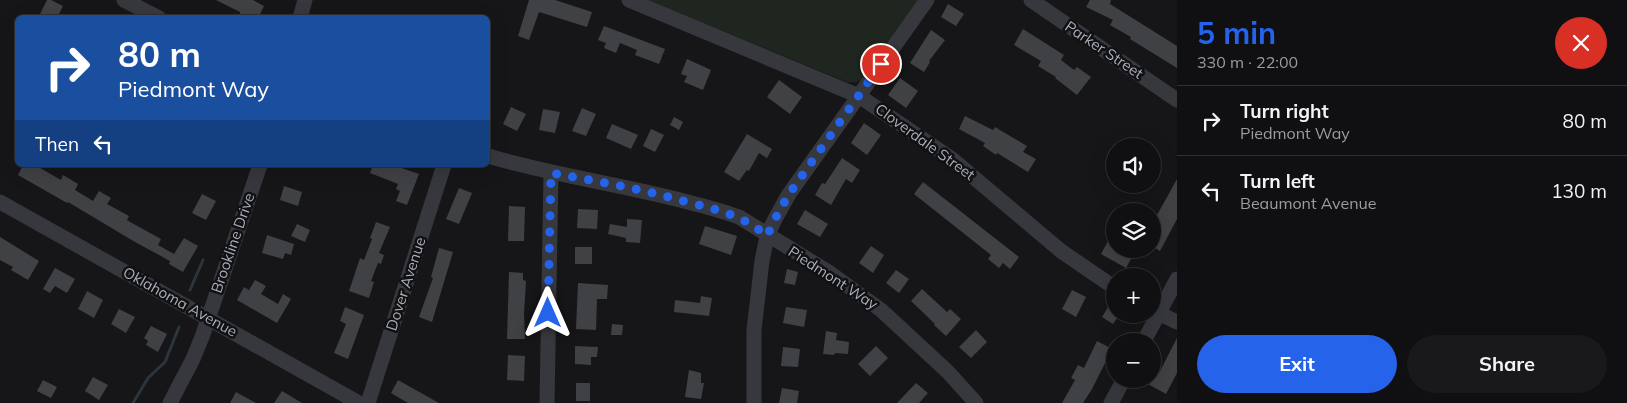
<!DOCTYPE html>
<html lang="en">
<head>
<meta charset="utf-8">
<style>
	body { margin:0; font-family:Mulish,sans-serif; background:#19191b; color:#f1f3f6; height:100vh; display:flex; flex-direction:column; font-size:19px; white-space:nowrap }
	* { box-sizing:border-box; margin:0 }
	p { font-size:16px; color:#9c9d9f }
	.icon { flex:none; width:28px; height:28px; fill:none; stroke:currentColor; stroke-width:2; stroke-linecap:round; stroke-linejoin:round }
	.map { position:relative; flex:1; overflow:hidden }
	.details { display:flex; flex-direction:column; background:#101012; width:450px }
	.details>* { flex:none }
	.top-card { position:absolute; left:15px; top:15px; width:475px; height:152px; border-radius:8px; box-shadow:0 5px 20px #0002,0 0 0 1px #303032; background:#1a4fa0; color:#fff; overflow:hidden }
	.controls { position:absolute; left:1106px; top:138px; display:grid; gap:10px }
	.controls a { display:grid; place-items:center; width:55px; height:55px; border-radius:50%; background:#101012; box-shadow:0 5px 20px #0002,0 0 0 1px #303032; font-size:25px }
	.pin { position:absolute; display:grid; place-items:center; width:42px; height:42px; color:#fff; margin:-21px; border:2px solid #fff; border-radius:50%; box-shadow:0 1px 5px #0007 }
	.me { position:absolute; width:55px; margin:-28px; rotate:0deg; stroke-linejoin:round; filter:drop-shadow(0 0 4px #0008) }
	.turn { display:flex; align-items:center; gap:18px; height:105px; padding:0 20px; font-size:22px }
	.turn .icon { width:65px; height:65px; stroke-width:2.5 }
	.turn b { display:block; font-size:35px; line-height:42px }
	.then { display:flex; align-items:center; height:48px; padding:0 20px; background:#0003; gap:10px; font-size:19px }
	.round { display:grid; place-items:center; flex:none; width:52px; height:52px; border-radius:26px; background:#19191b }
	.summary { display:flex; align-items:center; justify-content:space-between; height:85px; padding:0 20px }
	h1 { font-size:30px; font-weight:700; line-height:38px; color:#2563eb }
	.cta { display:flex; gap:10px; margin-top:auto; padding:10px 20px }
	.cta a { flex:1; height:58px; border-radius:30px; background:#2563eb; color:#fff; font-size:20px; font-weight:700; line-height:58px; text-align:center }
	.cta a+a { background:#19191b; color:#f1f3f6 }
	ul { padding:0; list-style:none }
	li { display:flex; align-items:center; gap:15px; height:70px; padding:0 20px; border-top:1px solid #303032 }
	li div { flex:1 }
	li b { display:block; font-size:19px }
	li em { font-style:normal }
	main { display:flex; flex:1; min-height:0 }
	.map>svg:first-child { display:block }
</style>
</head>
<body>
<main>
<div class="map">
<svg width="1177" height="403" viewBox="0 0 1177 403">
	<rect width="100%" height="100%" fill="#161618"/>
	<path fill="#1e261f" d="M648,0H920L866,78L856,82H847Z"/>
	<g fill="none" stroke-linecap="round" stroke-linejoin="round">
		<path stroke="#2c353c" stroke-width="3" d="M190,290L203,260
			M133,403L148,378L165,362L179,327"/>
	</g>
	<path fill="#404145" d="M47,0H51L63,6L57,18H38Z
		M216,0H253L264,6L258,18H246L240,14V12Z
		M529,0H555L592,12L587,27L539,12L529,40L518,36Z
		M1090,0H1111L1110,4L1177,46V68L1130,39L1131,37L1110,25L1113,20L1086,7Z
		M948,4L964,14L956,26L941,17Z
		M604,26L665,49L659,64L635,55L637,50L620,43L616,53L604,48L606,43L598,40Z
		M1023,29L1064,55L1061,60L1074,70L1077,67L1091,77L1077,95L1055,78L1056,77L1038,66L1041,61L1014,45Z
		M931,30L945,40L929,61L930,62L924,72L910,63Z
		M687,59L711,70L703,90L684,82L687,76L681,74Z
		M900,78L918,91L906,108L888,95Z
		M779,80L802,97L790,114L767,97Z
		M511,107L526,114L517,131L503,124Z
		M582,108L596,114L586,136L572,131Z
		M543,109L560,112L555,133L539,130Z
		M965,116L993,130L995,127L1027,146L1023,152L1036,159L1028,172L997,153L996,155L983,146L985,143L959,129Z
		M674,117L683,122L679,130L670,125Z
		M864,123L881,135L867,155L851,143Z
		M612,124L638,135L631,149L606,138Z
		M651,129L664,135L655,152L643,146Z
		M747,134L772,149L767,158L759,153L749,171L747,170L739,181L724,172Z
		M842,158L860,170L852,183L846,179L831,205L815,195L822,183L825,184Z
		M23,165H35L61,180L63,175L78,184L75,190L93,201L99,191L111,198L107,204L129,216L127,220L132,223L161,239L158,245L174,254L184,238L198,246L183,272L169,264L170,261L135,242L68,202L67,203L18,175Z
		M373,165H393L419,174L407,205L396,201L400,191L396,189L398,184L370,173Z
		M1177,179V219L1160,251L1152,246V224Z
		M923,182L1019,257L1010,269L1003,263L999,268L988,259L991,255L914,194Z
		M284,186L302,192L298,206L280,200Z
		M459,188L472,193L459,224L446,219Z
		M202,194L216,201L206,220L192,213Z
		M509,206L525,207L524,241H508Z
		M578,209L598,210L597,229L577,228Z
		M805,210L828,224L820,237L797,224Z
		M627,219L642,220L640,243L626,242V238L608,234L610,224L627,227Z
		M376,222L390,227L379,253L384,255L381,264L378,263L371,281L374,282L369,298L349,291L360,258L364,260L372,239L370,238Z
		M297,224L310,230L305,242L291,236Z
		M705,226L737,236L731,255L699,244Z
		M267,235L294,244L291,255L285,253L283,259L262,253Z
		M0,237L39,261L28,280L11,270L13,267L0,260Z
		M1108,241L1115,244V249H1123L1133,255L1126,268L1101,254Z
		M871,246L884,255L873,273L859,263Z
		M575,247H592V264H575Z
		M439,248L453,252L432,322L419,317L433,278L431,277Z
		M55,268L75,279L67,293L55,286L50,293L43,289Z
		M787,269L798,272L795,285L784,283Z
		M896,270L909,279L899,293L886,283Z
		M509,272L523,273V280L526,281L524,313L525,339H507Z
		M255,280L266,286L261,294L278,304L283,294L291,299L277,323L237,300L244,287L249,290Z
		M578,283L608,285L607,299H597L596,330L576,329Z
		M922,289L947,312L950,309L961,319L946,336L934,325L935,324L911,301Z
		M1072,290L1086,297L1076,317L1062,309Z
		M87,291L103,300L94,318L78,309Z
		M701,296L712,298L709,316L674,312L675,300L700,303Z
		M345,307L364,315L348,359L334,353L346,324L340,321Z
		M786,307L807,310L804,327L783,323Z
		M1108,307L1115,311V314H1120L1113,324L1102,317Z
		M119,309L135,317L126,333L111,324Z
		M612,324L623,325L622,335H611Z
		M151,326L167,334L158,352L146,345L148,341L144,338Z
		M976,330L987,342L971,358L959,347Z
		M826,331L837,333L836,340L849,342L848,354L835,353L834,355L823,354Z
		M1177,338V373L1166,394L1148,384L1151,379H1152L1155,371L1159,373Z
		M1097,341L1112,349L1092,389L1083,403H1062L1075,380L1071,378L1078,365L1084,368Z
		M575,346L598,347L597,357H591V365L575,364Z
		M876,346L888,358L870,376L858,364Z
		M783,347L800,349L798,367L781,366Z
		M508,355L525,356L524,381L507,380Z
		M689,370L701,373V383H704L701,399L685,397Z
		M93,377L108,385L99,400L85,391Z
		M43,380L57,387L51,398L37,391Z
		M398,380L439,403H408L391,393Z
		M576,383H590V401H576Z
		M916,383L928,393L919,403H897Z
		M782,388L799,391L797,403H779Z
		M282,391L302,403H274Z
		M236,392L256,403H230Z"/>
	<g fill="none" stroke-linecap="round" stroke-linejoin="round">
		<path stroke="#37383d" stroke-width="15" d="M124,0L159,18
			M629,0L859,96L952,159L1061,251L1115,288
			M1031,0L1177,100
			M300,18L305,0
			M488,156C552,175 619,184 684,201C703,206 721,210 739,217L830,273L881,310L948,372L976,403
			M0,202L359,403
			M1152,310L1177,322
			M1144,341L1177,279
			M170,403L193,359L202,337L260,165
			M368,403L444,165
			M547,403L551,173
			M754,403V330L762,261L767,236L775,219L789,194L927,0
			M1111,403L1124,379"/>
	</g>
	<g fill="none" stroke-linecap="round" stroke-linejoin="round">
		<path stroke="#2563eb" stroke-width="9" stroke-dasharray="0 16.2" d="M548,313L551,173C596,181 642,189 687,202C718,210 742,215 767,236L775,219L789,194L881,64"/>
	</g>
	<g text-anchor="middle" stroke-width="5" stroke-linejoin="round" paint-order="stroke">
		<g font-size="15" fill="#a8adb8" stroke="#111113">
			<text transform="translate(1104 50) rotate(34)" y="5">Parker Street</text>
			<text transform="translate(925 142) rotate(36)" y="5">Cloverdale Street</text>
			<text transform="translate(233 243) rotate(-71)" y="5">Brookline Drive</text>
			<text transform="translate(833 278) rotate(33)" y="5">Piedmont Way</text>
			<text transform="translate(406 284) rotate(-72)" y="5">Dover Avenue</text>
			<text transform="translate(180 302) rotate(29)" y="5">Oklahoma Avenue</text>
		</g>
	</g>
</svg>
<div class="controls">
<a><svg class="icon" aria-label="sound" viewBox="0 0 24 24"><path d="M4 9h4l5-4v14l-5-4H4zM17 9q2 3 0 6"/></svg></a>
<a><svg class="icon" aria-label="layers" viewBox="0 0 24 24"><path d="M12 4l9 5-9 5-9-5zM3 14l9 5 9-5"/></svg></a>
<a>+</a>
<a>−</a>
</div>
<div class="pin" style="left:881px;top:64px;background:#d93025"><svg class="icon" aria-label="arrive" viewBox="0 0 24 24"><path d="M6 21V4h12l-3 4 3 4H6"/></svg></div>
<svg class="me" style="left:548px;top:313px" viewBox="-20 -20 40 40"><path d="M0-17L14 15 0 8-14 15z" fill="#2563eb" stroke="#fff" stroke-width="4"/></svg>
<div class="top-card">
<div class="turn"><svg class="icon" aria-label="right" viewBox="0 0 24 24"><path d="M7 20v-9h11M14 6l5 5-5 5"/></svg><div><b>80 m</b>Piedmont Way</div></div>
<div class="then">Then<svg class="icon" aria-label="left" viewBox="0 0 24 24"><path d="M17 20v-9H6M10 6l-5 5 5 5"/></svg></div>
</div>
</div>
<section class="details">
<div class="summary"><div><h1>5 min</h1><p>330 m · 22:00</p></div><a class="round" style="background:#d93025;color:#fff"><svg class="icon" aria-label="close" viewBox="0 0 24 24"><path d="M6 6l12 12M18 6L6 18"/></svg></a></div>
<ul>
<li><svg class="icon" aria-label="right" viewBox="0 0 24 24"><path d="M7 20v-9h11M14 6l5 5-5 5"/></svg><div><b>Turn right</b><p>Piedmont Way</p></div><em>80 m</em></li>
<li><svg class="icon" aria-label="left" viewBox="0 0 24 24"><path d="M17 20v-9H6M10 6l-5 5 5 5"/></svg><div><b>Turn left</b><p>Beaumont Avenue</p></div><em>130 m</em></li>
</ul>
<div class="cta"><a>Exit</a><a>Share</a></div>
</section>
</main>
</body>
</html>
